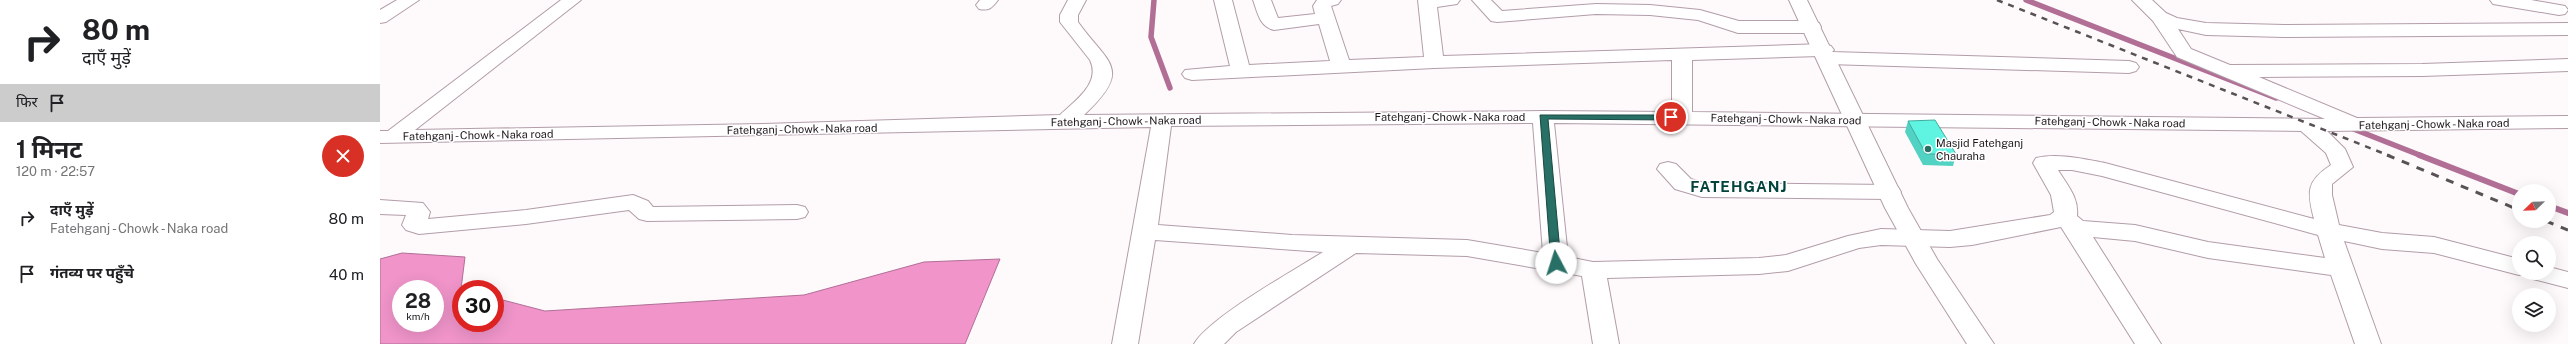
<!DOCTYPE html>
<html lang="hi">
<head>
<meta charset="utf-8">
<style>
	body { margin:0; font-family:"Public Sans","Noto Sans Devanagari",sans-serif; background:#f6f6f6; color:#202124; height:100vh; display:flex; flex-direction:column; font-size:15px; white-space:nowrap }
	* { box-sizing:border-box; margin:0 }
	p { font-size:13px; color:#757577 }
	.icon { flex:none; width:22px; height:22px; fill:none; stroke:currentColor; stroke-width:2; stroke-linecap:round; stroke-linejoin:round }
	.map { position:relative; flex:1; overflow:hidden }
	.side { display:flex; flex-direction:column; background:#fff; width:380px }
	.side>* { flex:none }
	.hud { background:#fff; color:#202124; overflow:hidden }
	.needle { width:26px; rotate:247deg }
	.buttons { position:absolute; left:2132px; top:184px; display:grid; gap:8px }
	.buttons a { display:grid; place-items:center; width:44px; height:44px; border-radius:50%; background:#fff; box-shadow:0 4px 16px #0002; font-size:20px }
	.speed { position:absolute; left:12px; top:280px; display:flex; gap:8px; font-size:20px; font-weight:700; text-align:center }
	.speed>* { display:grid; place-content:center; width:52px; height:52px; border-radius:50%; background:#fff; box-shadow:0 4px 16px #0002; line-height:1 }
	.speed small { font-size:10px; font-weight:400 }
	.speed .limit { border:6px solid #d22; background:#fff; color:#111 }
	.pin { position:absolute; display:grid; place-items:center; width:34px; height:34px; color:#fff; margin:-17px; border:2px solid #fff; border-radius:50%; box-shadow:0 1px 4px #0007 }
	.me { position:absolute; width:44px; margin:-22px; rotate:355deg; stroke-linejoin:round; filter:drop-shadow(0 0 3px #0008) }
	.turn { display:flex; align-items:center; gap:14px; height:84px; padding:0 16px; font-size:18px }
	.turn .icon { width:52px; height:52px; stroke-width:2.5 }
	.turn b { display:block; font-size:28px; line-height:34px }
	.then { display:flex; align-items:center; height:38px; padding:0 16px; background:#0003; gap:8px; font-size:15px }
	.round { display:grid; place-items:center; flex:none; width:42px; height:42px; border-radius:21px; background:#f6f6f6 }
	.summary { display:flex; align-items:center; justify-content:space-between; height:68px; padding:0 16px }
	h1 { font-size:24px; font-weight:700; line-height:30px }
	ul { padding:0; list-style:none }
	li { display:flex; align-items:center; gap:12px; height:56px; padding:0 16px }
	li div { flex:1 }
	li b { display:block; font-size:15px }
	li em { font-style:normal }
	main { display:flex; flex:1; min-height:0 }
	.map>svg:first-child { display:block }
</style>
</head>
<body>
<main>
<section class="side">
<div class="hud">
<div class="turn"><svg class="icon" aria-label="right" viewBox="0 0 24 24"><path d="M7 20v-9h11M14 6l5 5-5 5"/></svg><div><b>80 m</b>दाएँ मुड़ें</div></div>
<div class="then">फिर<svg class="icon" aria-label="arrive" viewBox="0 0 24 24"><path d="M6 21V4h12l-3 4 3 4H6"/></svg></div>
</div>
<div class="summary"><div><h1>1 मिनट</h1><p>120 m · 22:57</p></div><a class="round" style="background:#d93025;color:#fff"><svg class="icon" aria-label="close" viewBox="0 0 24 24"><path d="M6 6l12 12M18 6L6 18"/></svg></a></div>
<ul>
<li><svg class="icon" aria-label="right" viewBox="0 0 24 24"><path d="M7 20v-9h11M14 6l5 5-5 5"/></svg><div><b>दाएँ मुड़ें</b><p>Fatehganj - Chowk - Naka road</p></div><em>80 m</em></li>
<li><svg class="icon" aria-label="arrive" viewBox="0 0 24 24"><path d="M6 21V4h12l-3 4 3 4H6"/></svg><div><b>गंतव्य पर पहुँचे</b></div><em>40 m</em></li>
</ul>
</section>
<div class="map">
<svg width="2188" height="344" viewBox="0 0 2188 344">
	<rect width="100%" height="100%" fill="#fef9fb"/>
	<path fill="#f094ca" stroke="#b16f96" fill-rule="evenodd" d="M22,253L85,257L81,289V323H115V298L165,311L424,295L544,262L620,259L585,344H0V259ZM21,289H55V323H21Z"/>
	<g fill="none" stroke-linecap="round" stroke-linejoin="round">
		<path stroke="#b16f96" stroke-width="5.5" d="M774,0L771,37L790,88
			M1646,0L1896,98
			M1971,128L2042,156"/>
		<path stroke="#b16f96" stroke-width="6" d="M2039,155L2139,194
			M2169,206L2188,213"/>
		<defs>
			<path id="minor" d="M17,0H39L6,22L0,23V10Z
				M181,0H201L35,130L383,124L680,115C696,100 721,83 710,60L680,22V15L688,0H706L698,15V22C728,64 754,68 704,115L1163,111L1292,112V60L1054,68L812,80L805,78L802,74L805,70L850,66L834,0H852L869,65L950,61L939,24L894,30C879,26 878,13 873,0H891L898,18L935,14L933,6L937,0H961L958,4L951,6L969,60L1044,57L1038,0H1080L1077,4L1057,7L1063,56L1444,44L1451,46L1454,50L1452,52L1749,61L1756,63L1759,67L1756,71L1749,73L1448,64L1441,62L1438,58L1440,56L1312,60V112L1945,119L1797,57L1773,21L1752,0H1772L1786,13L1797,18L1826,23L1904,25L2188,23V35L1904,37L1826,35L1798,29L1811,49L1850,65L2042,64L2188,59V71L2042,76L1879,77L1977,118L2188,116V128L1947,131L1965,149L1973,167L1952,184V195L1959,225L2002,233L2054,237L2139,259V273H2147L2139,275L2054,253L2002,249L1964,241L2001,344H1975L1951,275L1828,258L1755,241L1713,237L1781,344H1755L1681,227L1592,245L1570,247L1501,245L1479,248L1408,271L1379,274L1227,278L1239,344H1213L1202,276L1087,256L976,253L856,332L844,344H814C830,317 913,271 943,252L775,240L758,344H732L771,127L0,143V131H8ZM1153,123L1163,253L1087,240L912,235L778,225L791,126ZM1174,123L1921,131L1946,153L1951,165C1926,181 1927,192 1934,219L1725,163C1702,159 1679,153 1656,158L1653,163L1671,195L1674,212L1670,215L1570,231L1501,229L1468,236L1406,255L1379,258L1213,262L1188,257ZM1678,170H1692L1722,176L1938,235L1945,258L1828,242L1755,225L1703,221L1697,216C1699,197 1687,185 1678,170Z
				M600,0H618C612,8 609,11 599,9L596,5Z
				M1092,0H1111L1122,11L1216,4L1270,5L1320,10L1359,21H1432L1439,23L1441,27L1439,31L1432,33H1358L1318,20L1270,15L1216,14L1117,22L1111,21Z
				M2110,0H2151L2185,6L2188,10L2185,14L2179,15L2113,4Z
				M1288,162L1296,164L1311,179L1324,183L1510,185L1518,187L1521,192L1518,197L1510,199L1322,197L1295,189L1277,169L1280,164Z
				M253,195L268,201L273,207L417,205L425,207L428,212L425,217L417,219L267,221L259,219L249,210L146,224L39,234L26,230L22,225L26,215L0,214V200L43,203L50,212L48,219L146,210Z
				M2169,267L2188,272V288L2153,279L2150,273H2169Z"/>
			<path id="major" d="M1409,0H1427L1528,208L1557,259L1614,344H1587L1536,264L1505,208Z"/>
		</defs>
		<use href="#minor" stroke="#b29da9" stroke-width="2"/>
		<use href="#major" stroke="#b29da9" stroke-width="2"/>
		<use href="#minor" fill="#fff" fill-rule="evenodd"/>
		<use href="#major" fill="#fff" fill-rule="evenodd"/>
		<path stroke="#585255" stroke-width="2.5" stroke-dasharray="6 6" stroke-linecap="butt" d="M1617,0L2010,156"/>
		<path stroke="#585255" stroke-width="3" stroke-dasharray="8 8" stroke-linecap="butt" d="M2007,155L2139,210
			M2166,221L2188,230"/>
	</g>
	<path fill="#52d2c2" d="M1528,121L1576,154L1573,166L1543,165L1525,132Z"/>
	<path fill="#5ff4e1" stroke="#42ab9e" d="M1555,120L1576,154H1546L1528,121Z"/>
	<path fill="#286f66" stroke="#1a4842" d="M1160,115H1291L1295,117L1291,120L1168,119L1181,263L1176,266L1171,263Z"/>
	<circle fill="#286f66" stroke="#fff" stroke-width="1.5" cx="1548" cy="149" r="4"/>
	<g text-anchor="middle" stroke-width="3" stroke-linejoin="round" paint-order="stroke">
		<g font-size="11" fill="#1f181c" stroke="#fff">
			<text x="1070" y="121">Fatehganj - Chowk - Naka road</text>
			<text transform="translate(1406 119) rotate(1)" y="4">Fatehganj - Chowk - Naka road</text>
			<text transform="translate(746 121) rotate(-1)" y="4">Fatehganj - Chowk - Naka road</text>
			<text transform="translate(1730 122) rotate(1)" y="4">Fatehganj - Chowk - Naka road</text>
			<text transform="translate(2054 124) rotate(-1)" y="4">Fatehganj - Chowk - Naka road</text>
			<text transform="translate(422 129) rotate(-1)" y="4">Fatehganj - Chowk - Naka road</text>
			<text transform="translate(98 135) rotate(-1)" y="4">Fatehganj - Chowk - Naka road</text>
		</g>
		<g font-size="11" fill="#1f181c" stroke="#fff" text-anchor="start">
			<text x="1556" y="147">Masjid Fatehganj<tspan x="1556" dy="13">Chauraha</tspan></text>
		</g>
		<g font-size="15" font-weight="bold" letter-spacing="1" fill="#02433c" stroke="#fff">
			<text x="1359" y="192">FATEHGANJ</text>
		</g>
	</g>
</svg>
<div class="buttons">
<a><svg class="needle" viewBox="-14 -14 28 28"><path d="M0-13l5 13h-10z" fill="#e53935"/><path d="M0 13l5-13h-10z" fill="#757577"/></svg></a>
<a><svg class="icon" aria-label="search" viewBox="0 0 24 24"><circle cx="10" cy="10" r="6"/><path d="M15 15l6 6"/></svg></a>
<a><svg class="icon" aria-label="layers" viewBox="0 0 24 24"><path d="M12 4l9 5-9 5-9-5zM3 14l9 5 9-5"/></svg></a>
</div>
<div class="speed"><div>28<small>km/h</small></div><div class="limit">30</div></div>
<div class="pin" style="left:1291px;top:117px;background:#d93025"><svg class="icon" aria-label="arrive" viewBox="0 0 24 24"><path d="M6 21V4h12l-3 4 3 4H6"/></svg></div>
<svg class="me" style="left:1176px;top:263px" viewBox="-20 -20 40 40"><circle r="19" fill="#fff"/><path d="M0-13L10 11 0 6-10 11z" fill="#286f66"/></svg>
</div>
</main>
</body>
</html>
